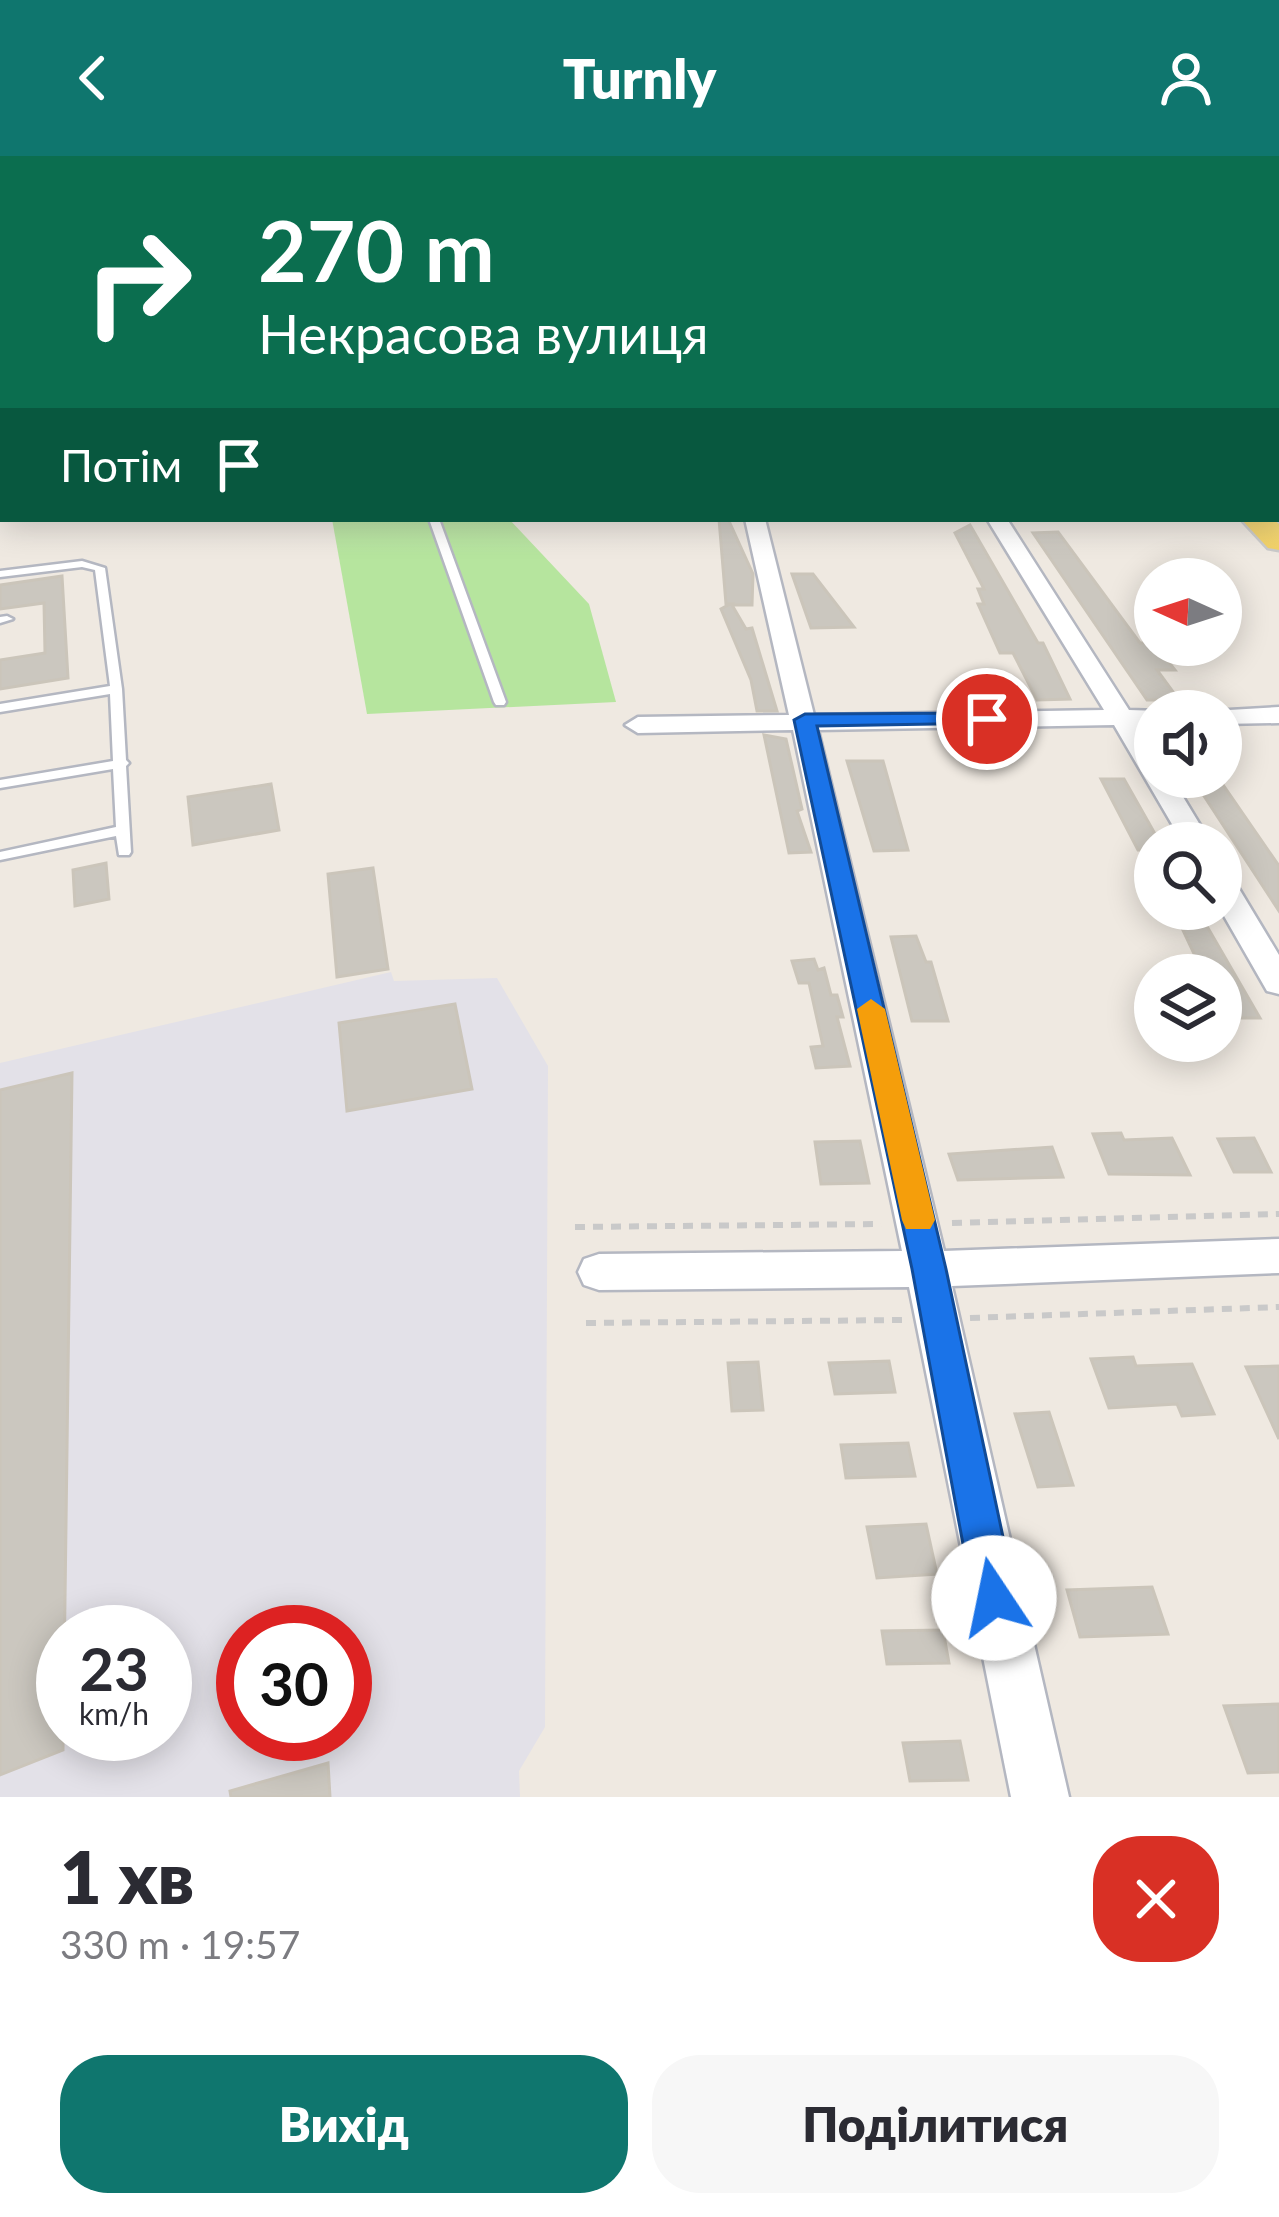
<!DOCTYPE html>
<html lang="uk">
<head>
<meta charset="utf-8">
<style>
	body { margin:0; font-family:Lato,sans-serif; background:#f7f7f7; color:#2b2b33; height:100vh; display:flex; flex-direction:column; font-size:45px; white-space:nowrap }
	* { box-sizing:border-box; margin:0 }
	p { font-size:39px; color:#7c7c81 }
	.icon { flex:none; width:66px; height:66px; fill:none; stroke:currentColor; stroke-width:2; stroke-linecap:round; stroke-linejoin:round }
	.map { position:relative; height:1641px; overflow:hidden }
	.details { display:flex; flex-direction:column; background:#fff; flex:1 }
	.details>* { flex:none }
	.guide { position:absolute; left:0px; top:0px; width:1281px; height:366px; box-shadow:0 6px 30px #0003; background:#0b6e4f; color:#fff; overflow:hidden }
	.needle { width:78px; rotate:273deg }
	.controls { position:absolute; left:1134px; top:402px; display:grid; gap:24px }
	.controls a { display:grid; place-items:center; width:108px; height:108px; border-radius:50%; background:#fff; box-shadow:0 6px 30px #0003; font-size:60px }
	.speed { position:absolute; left:36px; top:1449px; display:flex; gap:24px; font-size:60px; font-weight:700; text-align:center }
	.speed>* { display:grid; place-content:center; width:156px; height:156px; border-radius:50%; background:#fff; box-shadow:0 6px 30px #0003; line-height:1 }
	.speed small { font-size:30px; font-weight:400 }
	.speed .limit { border:18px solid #d22; background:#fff; color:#111 }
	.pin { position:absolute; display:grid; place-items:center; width:102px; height:102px; color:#fff; margin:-51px; border:6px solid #fff; border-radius:50%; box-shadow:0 3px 12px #0007 }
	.me { position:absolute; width:132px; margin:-66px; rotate:349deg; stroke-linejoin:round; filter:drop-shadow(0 0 9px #0008) }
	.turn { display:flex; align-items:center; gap:42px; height:252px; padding:0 60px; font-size:54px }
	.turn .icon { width:156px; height:156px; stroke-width:2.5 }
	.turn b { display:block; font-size:84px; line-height:102px }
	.then { display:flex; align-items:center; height:114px; padding:0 60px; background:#0003; gap:24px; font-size:45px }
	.round { display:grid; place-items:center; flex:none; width:126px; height:126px; border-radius:48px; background:#f7f7f7 }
	.overview { display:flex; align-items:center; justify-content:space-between; height:204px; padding:0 60px }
	h1 { font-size:72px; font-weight:800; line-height:90px }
	.action { display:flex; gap:24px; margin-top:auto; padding:24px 60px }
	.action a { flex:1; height:138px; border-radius:48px; background:#0f766e; color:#fff; font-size:48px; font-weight:800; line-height:138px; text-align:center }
	.action a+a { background:#f7f7f7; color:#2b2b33 }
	header { display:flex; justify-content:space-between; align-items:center; height:156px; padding:0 60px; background:#0f766e; color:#fff; font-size:54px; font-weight:800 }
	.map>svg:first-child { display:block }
</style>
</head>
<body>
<header><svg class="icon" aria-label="back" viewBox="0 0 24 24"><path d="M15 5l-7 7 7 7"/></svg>Turnly<svg class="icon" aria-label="person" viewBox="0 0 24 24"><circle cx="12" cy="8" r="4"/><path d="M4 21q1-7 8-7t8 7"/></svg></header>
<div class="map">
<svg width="1279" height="1641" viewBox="0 0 1279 1641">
	<rect width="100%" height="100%" fill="#efe9e1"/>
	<path fill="#e3e1e8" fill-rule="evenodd" d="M391,816L394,825L497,822L548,910L545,1571L519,1615L520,1641H0V907ZM63,1476H165V1578H63ZM243,1476H345V1578H243Z"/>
	<path fill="#b6e59e" d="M332,363H509L589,448L616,546L367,558Z"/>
	<path fill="#cbc7bf" stroke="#cbc5ba" stroke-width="3" d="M719,363H728L753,418L752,449H732L746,473L752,472L777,555H757L751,524L721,453L730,448H726Z
		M970,369L1038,487H1043L1070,543L1037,544L1013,497H1000L978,448H984L978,433H984L955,377Z
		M1058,376L1140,487H1154L1175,514H1157L1179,544H1147L1033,377Z
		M792,418H813L854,471L811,472Z
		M62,420L68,522L0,533V504L45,497L44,447L0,453V429Z
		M764,579L786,583L802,653L797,655L811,696L789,697Z
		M847,605H883L908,694L874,695Z
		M1101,623H1124L1155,678V694H1138Z
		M1193,623H1219L1279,710V755Z
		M271,628L279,674L193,689L188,641Z
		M106,707L109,743L75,750L73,714Z
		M373,712L388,813L337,821L328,718Z
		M1173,753H1197L1260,862H1221V819H1204Z
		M916,780L926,806H931L948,865H912L891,781Z
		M814,803L818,814L824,812L831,839H837L843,861H837L850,910L816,912L811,891L823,890L809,827H799L792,805Z
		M455,848L472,933L347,955L339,867Z
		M72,917L63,1594L0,1619V934Z
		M1121,977L1124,984L1172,982L1190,1019L1109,1018L1093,978Z
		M1254,982L1271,1016H1234L1218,983Z
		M860,985L869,1027L821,1028L815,986Z
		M1052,991L1063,1021L958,1024L949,998Z
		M1133,1201L1136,1210L1192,1208L1214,1258L1182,1260L1177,1248L1109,1252L1091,1203Z
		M889,1205L895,1236L835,1238L829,1207Z
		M758,1206L763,1254L732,1255L728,1207Z
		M1279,1210V1283L1246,1211Z
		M1049,1256L1073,1329L1038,1331L1015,1258Z
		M908,1287L915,1320L846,1322L841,1289Z
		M926,1368L937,1418L877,1422L867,1371Z
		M1152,1431L1168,1478L1080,1481L1067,1434Z
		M943,1474L949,1507L887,1508L882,1475Z
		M1279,1548V1616L1248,1617L1224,1550Z
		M960,1585L968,1624L910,1625L903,1587Z
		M328,1607L330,1641H231L230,1635Z"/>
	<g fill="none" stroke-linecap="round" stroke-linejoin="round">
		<defs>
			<path id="lane" d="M1279,194V199H1278V194Z
				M1278,231H1279V235H1278Z
				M1278,247H1279V252H1278Z
				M429,363H439L506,546L504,549H496L494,546Z
				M82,405L105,412L122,533L126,604L129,607L126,610L131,696L129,699H119L116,680L0,704V696L116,671L113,613L0,632V624L113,605L110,538L0,556V548L110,530L95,414L82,411L0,421V415Z
				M0,461L7,460L13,463L0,467Z"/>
			<path id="street" d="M1278,318H1279V328H1278Z
				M745,363H765L814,559L1104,554L987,363H1007L1129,554L1161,555H1155V569H1139L1155,594V621H1171L1211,687H1183L1114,569L818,574L944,1095L1279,1083V1117L952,1130L1069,1641H1011L909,1131L599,1134L584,1129L578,1116L584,1103L599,1098L902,1095L793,574L638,577L625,569L638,561L789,559Z
				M1279,551V567L1221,568V555H1212Z
				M1221,719L1232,721L1279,799V838L1267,835L1220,753Z"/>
			<path id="primary" d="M1241,363H1273L1279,368V394L1268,392Z"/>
		</defs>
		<use href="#lane" stroke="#b4b7c1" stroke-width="5"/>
		<use href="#street" stroke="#b4b7c1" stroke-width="5"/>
		<use href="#primary" stroke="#c9c9c9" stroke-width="5"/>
		<path stroke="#c9c9c9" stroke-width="6" stroke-dasharray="10 8" stroke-linecap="butt" d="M952,1067L1279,1058
			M575,1071L881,1068
			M970,1162L1279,1151
			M586,1167L905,1164"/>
		<use href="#lane" fill="#fff" fill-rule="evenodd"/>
		<use href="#street" fill="#fff" fill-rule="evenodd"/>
		<use href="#primary" fill="#f2d163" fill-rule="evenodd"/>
	</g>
	<linearGradient id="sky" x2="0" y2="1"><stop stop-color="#7abfeb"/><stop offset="0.43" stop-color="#f8f5f2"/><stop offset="1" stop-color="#f8f5f2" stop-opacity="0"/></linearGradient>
	<rect width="1279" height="400" fill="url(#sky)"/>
	<path fill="#1a73e8" stroke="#114b97" stroke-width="3" d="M987,557L997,563L994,567L817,570L946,1113L1016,1442L1010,1457L994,1463L979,1457L973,1442L912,1113L794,564L805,558Z"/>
	<path fill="#f59e0b" d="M871,843L885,853L935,1064L930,1073H906L902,1064L857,853Z"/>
</svg>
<div class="controls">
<a><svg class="needle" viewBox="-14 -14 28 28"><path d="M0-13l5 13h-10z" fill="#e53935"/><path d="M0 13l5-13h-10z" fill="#7c7c81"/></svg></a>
<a><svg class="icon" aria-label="sound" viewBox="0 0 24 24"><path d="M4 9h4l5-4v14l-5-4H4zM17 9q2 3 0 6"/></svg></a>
<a><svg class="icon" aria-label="search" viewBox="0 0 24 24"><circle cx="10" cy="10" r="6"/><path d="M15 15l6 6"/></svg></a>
<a><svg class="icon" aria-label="layers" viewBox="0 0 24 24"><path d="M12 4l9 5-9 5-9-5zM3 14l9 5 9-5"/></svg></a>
</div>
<div class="speed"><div>23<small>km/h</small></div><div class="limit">30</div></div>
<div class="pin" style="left:987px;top:563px;background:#d93025"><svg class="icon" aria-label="arrive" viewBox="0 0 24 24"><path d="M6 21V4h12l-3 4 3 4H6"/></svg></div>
<svg class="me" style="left:994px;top:1442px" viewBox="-20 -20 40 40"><circle r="19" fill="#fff"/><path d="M0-13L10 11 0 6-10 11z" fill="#1a73e8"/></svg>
<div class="guide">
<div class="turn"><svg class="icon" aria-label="right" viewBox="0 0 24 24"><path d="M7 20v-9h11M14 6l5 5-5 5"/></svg><div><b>270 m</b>Некрасова вулиця</div></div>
<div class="then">Потім<svg class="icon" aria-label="arrive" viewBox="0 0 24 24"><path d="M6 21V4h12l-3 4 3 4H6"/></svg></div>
</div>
</div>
<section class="details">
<div class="overview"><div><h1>1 хв</h1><p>330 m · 19:57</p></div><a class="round" style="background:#d93025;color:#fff"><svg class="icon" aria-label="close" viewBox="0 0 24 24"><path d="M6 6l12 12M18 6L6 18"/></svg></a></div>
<div class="action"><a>Вихід</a><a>Поділитися</a></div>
</section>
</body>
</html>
